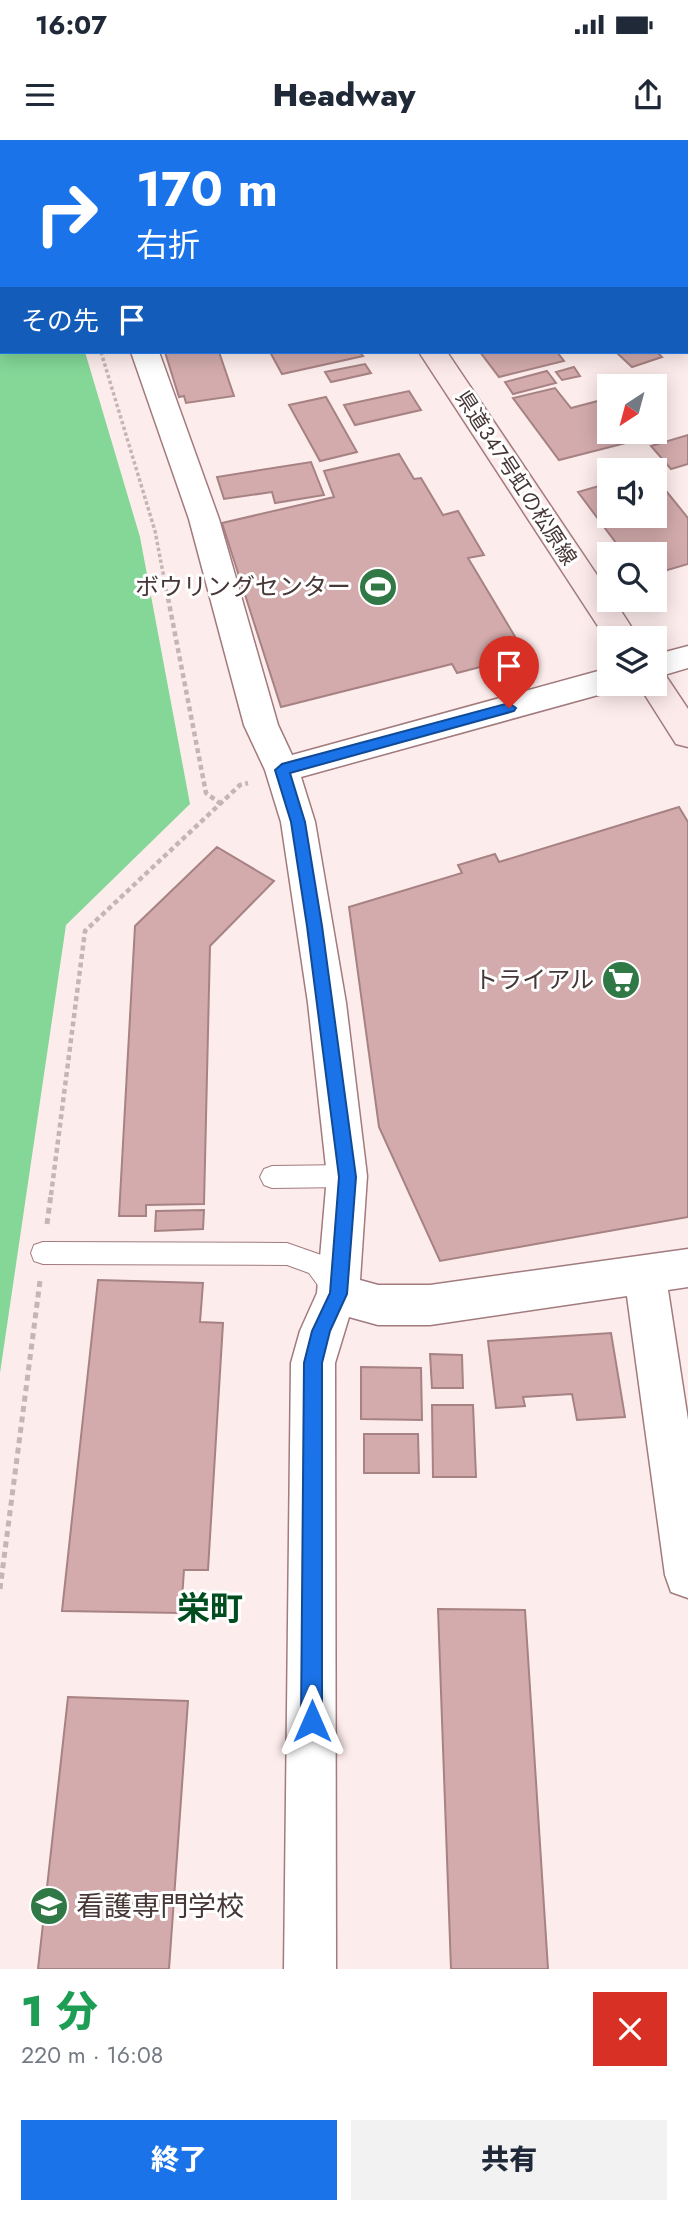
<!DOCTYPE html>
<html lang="ja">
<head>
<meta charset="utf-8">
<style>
	body { margin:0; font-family:Jost,"Noto Sans JP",sans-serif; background:#f2f2f3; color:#1f2937; height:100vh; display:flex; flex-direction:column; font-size:26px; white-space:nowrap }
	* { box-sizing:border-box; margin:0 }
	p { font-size:23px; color:#747a83 }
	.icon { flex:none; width:38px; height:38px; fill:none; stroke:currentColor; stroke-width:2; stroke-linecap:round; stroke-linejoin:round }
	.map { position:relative; height:1829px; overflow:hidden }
	.drawer { display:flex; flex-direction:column; background:#fff; flex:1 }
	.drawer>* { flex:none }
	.guide { position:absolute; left:0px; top:0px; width:690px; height:214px; box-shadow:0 4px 18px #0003; background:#1a73e8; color:#fff; overflow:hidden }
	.needle { width:46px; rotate:216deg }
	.buttons { position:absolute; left:597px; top:234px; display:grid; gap:14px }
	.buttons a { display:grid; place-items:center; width:70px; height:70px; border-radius:0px; background:#fff; box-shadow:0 4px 18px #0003; font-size:35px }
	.pin { position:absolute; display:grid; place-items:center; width:60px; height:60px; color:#fff; margin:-72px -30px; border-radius:50% 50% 50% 0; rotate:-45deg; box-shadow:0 0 7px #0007 }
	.pin .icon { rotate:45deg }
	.me { position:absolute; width:77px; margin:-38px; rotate:0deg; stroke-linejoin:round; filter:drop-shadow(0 0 5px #0008) }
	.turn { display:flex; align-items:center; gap:24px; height:147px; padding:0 21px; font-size:32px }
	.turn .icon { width:91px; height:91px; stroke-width:2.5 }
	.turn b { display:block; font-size:49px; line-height:60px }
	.then { display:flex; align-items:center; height:66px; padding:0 21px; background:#0003; gap:14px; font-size:26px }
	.round { display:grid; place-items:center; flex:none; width:74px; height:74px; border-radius:0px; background:#f2f2f3 }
	.overview { display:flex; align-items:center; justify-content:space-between; height:119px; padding:0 21px }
	h1 { font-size:42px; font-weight:800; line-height:52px; color:#1e9e55 }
	.primary-button { display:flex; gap:14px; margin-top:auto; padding:14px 21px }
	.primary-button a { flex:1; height:80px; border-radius:0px; background:#1a73e8; color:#fff; font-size:28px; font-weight:800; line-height:80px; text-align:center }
	.primary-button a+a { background:#f2f2f3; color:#1f2937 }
	.status { display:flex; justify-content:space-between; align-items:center; height:49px; padding:0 35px; background:#fff; direction:ltr }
	.status svg { height:19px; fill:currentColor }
	header { display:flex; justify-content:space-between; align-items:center; height:91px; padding:0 21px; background:#fff; font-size:32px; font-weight:800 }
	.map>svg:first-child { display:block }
</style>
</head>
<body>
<div class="status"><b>16:07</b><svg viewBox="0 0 49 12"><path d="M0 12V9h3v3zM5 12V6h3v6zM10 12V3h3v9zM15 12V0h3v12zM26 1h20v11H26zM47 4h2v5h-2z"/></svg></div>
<header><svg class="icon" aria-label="menu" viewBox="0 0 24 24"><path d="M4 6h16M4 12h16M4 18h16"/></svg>Headway<svg class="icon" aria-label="share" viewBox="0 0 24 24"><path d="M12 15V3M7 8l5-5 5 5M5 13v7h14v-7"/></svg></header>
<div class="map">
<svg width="688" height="1829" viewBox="0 0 688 1829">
	<rect width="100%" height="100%" fill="#fdecec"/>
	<path fill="#84d797" d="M0,0L24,2H2V212H85L140,397L190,664L66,785L0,1233Z"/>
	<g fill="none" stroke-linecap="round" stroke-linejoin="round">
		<path fill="#84d797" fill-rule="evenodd" d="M241,0H254L252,2H240Z"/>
	</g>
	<path fill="#d3abac" stroke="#a78283" stroke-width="2" d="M317,0H408L403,2Z
		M604,0H688V5V2Z
		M165,212H219L234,256L186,263L184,256L179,257Z
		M270,212H360L363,216L282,234Z
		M480,212H557L564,221L499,237Z
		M616,212H657L662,217L632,227Z
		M365,224L371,233L331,242L325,232Z
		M574,227L580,236L562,240L556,232Z
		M547,231L556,243L513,254L505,242Z
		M555,248L571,268L598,261L609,275V292H623L630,302L559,320L513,258Z
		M409,251L421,270L355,285L344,265Z
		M326,257L357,312L320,321L289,265Z
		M688,295V324L671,329L651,306Z
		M399,314L414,339L421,338L443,375L458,371L484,415L468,418L526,515L457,533L452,524L281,567L222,383L334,357L324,331Z
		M311,322L324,355L275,363L272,352L224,359L217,337Z
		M654,336L688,378V424L654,434V415H625L578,352L609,343V376H654Z
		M679,667L688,682V1077L440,1121L379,987L349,767L462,733L458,725L495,714L499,722Z
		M217,707L274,741L210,806L204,1064L146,1065V1076H119L135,786Z
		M204,1070L203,1089L155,1091L156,1071Z
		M98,1140L203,1143L200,1182L223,1183L208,1430H184L181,1473L62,1471Z
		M611,1193L625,1277L577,1280L572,1254L523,1257L525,1266L496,1268L488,1201Z
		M430,1214L462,1215L463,1248H432Z
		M361,1227L421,1228L422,1280L361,1279Z
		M432,1265H473L476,1337H433Z
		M364,1294H418L419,1333H364Z
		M438,1469L525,1470L548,1829H451Z
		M68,1557L188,1561L169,1829H38Z"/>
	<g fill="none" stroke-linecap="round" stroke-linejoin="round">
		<defs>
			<path id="lane" d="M347,1025L355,1028L359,1036L355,1044L347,1047L272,1048L264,1045L260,1037L264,1029L272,1026Z
				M43,1102L287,1103L327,1117L349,1151L346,1159L337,1163L328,1159L309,1133L287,1125L43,1124L34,1121L31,1113L34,1105Z"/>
			<path id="street" d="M569,0H593L594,2H570Z
				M131,212H159L219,379L278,585L292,615L609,528V544H623L609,552L301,637L315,682L346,863L367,1036L360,1140L378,1145H430L688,1109V1147L668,1150L688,1280V1458L671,1452L665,1435L627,1156L430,1185H378L349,1177L335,1223L336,1829H284L291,1223L300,1191L317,1153L327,1036L308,863L281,682L265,630L244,585L189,379Z
				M688,506V528L654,538V515Z"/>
			<path id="secondary" d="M265,0H289L290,2H266Z
				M419,212H447L609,453V460H614L639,499H609V503Z
				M654,532L666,536L688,569V607L676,604L638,544H654Z"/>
		</defs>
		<use href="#lane" stroke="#a17b7d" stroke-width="2"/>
		<use href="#street" stroke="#a17b7d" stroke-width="3"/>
		<use href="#secondary" stroke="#a17b7d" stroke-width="3"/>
		<path stroke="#c6b5b5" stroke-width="3.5" stroke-dasharray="3.5 2.5" stroke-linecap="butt" d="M101,212L155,391L168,459"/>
		<path stroke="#c6b5b5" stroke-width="4.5" stroke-dasharray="5 3.5" stroke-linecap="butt" d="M168,458L206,653L221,664
			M51,1055L85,791L240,645L248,643"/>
		<path stroke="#c6b5b5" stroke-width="5" stroke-dasharray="6 4.5" stroke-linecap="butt" d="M47,1084L51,1054
			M0,1449L40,1141"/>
		<use href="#lane" fill="#fff" fill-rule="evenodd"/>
		<use href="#street" fill="#fff" fill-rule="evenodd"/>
		<use href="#secondary" fill="#fce9ea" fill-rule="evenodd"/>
	</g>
	<path fill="#1a73e8" stroke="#114b97" stroke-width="2" d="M509,563L516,568L514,571L290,633L305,682L322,786L356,1037L347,1154L330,1191L322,1223V1581L319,1588L312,1591L304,1588L301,1581L304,1223L312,1191L330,1153L339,1037L307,786L291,682L275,630L282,624Z"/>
	<defs>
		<symbol id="stadium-disc" viewBox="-11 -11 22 22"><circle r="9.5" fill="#307845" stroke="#fff"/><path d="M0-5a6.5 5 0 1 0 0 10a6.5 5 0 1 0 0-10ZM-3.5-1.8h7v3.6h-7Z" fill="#fff"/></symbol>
		<symbol id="supermarket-disc" viewBox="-11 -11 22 22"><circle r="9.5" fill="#307845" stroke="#fff"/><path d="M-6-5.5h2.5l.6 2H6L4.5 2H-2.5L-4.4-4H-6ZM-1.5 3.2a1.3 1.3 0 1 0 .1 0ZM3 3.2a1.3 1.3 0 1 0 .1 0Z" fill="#fff"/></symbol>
		<symbol id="university-disc" viewBox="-11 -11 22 22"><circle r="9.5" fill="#307845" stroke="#fff"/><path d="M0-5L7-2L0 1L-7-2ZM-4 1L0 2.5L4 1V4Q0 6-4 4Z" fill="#fff"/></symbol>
	</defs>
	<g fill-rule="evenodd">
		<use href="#stadium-disc" x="356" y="425" width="44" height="44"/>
		<use href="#supermarket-disc" x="599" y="818" width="44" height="44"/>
		<use href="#university-disc" x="27" y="1744" width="44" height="44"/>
	</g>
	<g text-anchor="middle" stroke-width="6" stroke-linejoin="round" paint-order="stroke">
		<g font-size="21" fill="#473737" stroke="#fff">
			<text transform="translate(516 338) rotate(57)" y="7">県道347号虹の松原線</text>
		</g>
		<g font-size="24" fill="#473737" stroke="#fff" text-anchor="end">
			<text x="351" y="455">ボウリングセンター</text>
			<text x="594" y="848">トライアル</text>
		</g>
		<g font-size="28" fill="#473737" stroke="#fff" text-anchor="start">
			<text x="76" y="1776">看護専門学校</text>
		</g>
		<g font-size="33" font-weight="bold" fill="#014d20" stroke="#fff">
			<text x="210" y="1480">栄町</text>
		</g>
	</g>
</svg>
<div class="buttons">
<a><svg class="needle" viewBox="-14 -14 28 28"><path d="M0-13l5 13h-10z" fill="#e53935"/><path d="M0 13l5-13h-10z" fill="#747a83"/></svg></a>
<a><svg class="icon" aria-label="sound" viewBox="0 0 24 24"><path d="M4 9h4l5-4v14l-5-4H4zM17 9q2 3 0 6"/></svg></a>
<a><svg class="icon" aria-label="search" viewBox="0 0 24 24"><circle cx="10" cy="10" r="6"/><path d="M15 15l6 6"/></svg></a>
<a><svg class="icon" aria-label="layers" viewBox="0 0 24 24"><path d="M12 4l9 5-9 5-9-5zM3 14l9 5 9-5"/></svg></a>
</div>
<div class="pin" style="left:509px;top:568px;background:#d93025"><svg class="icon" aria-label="arrive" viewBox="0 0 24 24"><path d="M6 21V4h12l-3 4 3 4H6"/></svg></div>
<svg class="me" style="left:312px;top:1581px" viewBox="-20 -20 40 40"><path d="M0-17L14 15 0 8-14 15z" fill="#1a73e8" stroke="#fff" stroke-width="4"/></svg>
<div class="guide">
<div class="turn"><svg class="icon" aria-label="right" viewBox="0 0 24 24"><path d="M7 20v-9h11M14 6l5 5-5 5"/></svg><div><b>170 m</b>右折</div></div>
<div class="then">その先<svg class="icon" aria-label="arrive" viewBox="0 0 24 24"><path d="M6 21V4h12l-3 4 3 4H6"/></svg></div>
</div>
</div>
<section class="drawer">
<div class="overview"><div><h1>1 分</h1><p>220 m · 16:08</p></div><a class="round" style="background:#d93025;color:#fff"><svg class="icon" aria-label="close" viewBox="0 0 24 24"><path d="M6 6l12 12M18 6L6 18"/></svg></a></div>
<div class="primary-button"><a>終了</a><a>共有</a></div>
</section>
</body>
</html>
